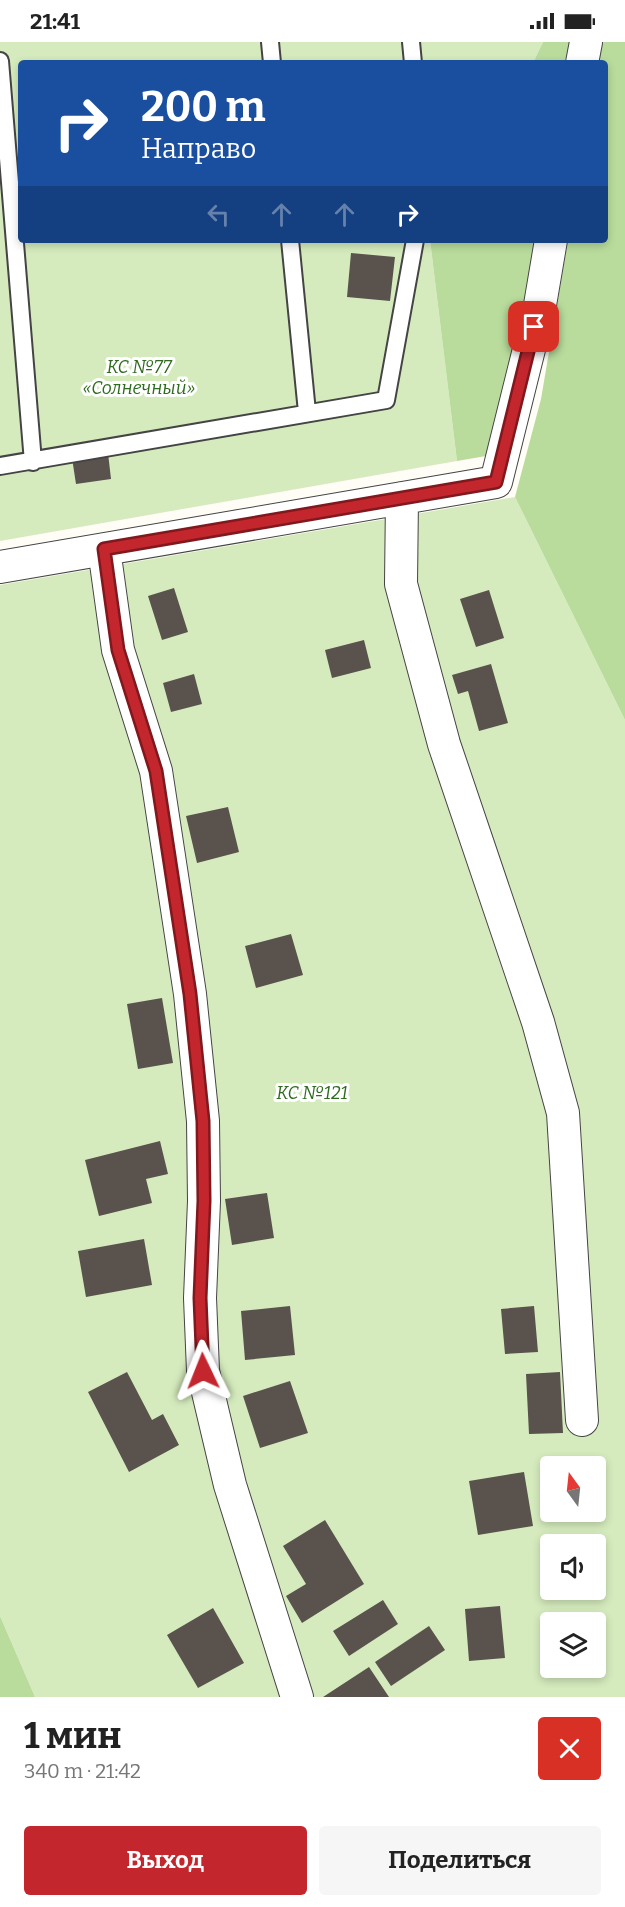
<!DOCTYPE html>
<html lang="ru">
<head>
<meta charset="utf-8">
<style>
	body { margin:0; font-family:Bitter,serif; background:#f6f6f6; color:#222; height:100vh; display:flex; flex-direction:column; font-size:22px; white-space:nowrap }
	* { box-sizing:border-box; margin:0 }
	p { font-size:20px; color:#767676 }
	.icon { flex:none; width:33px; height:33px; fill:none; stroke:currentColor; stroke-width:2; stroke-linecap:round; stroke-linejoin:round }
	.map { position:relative; height:1655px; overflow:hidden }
	.sheet { display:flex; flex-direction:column; background:#fff; flex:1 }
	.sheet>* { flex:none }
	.top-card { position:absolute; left:18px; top:18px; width:590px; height:183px; border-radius:6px; box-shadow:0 3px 9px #0003; background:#1a4fa0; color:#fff; overflow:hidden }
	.needle { width:39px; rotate:345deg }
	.buttons { position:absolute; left:540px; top:1414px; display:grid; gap:12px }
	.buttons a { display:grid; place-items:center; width:66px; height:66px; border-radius:6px; background:#fff; box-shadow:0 3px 9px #0003; font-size:30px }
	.pin { position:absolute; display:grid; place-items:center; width:51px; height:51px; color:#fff; margin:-26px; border-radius:12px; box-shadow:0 3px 9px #0006 }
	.me { position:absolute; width:66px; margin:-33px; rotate:358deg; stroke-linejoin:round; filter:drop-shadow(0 0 4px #0008) }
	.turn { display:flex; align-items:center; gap:21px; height:126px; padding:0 24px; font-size:27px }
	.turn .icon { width:78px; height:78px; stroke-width:2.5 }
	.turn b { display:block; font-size:42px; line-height:51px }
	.lanes { display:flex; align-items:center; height:57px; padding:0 24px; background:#0003; justify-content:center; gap:30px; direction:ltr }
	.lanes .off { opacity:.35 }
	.round { display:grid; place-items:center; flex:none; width:63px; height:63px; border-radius:6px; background:#f6f6f6 }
	.headline { display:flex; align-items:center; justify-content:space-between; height:102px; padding:0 24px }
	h1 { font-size:36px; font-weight:700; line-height:45px }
	.action { display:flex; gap:12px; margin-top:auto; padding:12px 24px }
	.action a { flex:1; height:69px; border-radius:6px; background:#c4262e; color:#fff; font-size:24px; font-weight:700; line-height:69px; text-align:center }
	.action a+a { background:#f6f6f6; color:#222 }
	.status { display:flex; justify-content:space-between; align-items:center; height:42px; padding:0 30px; background:#fff; direction:ltr }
	.status svg { height:16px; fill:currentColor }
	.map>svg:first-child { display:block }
</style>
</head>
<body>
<div class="status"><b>21:41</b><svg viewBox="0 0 49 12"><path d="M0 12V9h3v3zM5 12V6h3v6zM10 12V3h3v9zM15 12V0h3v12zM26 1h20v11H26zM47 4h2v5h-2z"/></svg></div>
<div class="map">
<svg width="625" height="1655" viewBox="0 0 625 1655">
	<rect width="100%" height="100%" fill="#fffdf5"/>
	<path fill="#d5ebbd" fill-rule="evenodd" d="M0,0H543L533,21H21V198H430L457,419L0,499Z
		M515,455L625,678V1655H35L0,1574V543ZM550,1425H596V1470H550ZM550,1503H596V1548H550ZM550,1581H596V1626H550Z"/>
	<path fill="#b9dc9c" d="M543,0H571L564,21H533Z
		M600,0H625V678L515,455L541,357L568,198H604V21H597Z
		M430,198H535L526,255L486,414L457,419Z
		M0,1574L35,1655H0Z"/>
	<path fill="#5a524d" d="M351,211L395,215L390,259L347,255Z
		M108,411L111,437L76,442L72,416Z
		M174,546L188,590L162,598L148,554Z
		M489,548L504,596L476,605L460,557Z
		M364,598L371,626L332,636L325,608Z
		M491,622L508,681L479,689L468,649L458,652L452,633Z
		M194,632L202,662L171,670L163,641Z
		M228,765L239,810L197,821L186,774Z
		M291,892L303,933L256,946L245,904Z
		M162,956L173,1021L138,1027L127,962Z
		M160,1099L168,1132L146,1137L152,1161L99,1174L85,1118Z
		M267,1151L274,1196L232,1203L225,1157Z
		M144,1197L152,1243L86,1255L78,1209Z
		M290,1264L295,1313L245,1318L241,1269Z
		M534,1264L538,1310L505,1312L501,1267Z
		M127,1330L152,1378L163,1372L179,1403L129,1430L88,1350Z
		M560,1330L563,1391L529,1392L526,1332Z
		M290,1339L308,1391L260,1406L243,1354Z
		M524,1430L533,1484L478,1493L469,1439Z
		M325,1478L364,1542L302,1581L286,1554L306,1542L283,1504Z
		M383,1558L398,1582L349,1614L333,1589Z
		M500,1564L505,1616L469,1619L465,1567Z
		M213,1566L244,1621L198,1646L167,1593Z
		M429,1584L445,1608L391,1644L375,1620Z
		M369,1625L389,1655H323Z"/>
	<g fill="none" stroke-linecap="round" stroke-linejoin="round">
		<defs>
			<path id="service" d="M270,0L272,21
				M411,0L413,21
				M0,19L33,420
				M290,198L307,370
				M0,424L386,358L415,198"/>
			<path id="minor" d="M582,21L586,0
				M402,456L401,542L444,702L538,980L563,1071L582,1378
				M104,507L118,608L156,729L190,952L203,1079L204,1159L200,1256L203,1329L230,1443L297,1655
				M0,525L496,440L540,263L551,198"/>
		</defs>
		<use href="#service" stroke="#444" stroke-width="20"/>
		<use href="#minor" stroke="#444" stroke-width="34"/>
		<use href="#service" stroke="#fff" stroke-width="16"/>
		<use href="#minor" stroke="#fff" stroke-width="32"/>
	</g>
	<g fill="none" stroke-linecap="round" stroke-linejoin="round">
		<defs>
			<path id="route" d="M203,1329L200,1256L204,1159L203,1079L190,952L156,729L118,608L104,507L496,440L534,285"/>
		</defs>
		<use href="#route" stroke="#7f191e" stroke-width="15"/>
		<use href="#route" stroke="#c4262e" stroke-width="10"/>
	</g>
	<g text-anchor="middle" stroke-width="6" stroke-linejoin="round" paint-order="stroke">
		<g font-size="18" font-style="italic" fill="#2f6b1f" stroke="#fff">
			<text x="139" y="331">КС №77<tspan x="139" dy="21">«Солнечный»</tspan></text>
			<text x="312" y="1057">КС №121</text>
		</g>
	</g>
</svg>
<div class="buttons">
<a><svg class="needle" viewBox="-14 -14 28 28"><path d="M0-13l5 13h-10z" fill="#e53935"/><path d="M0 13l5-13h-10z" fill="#767676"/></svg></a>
<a><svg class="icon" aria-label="sound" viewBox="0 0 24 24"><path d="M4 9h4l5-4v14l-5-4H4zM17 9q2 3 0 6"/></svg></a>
<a><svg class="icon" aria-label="layers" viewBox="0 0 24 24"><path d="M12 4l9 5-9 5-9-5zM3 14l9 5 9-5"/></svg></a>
</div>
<div class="pin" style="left:534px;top:285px;background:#d93025"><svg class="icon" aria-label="arrive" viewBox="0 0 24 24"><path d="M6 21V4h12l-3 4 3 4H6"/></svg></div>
<svg class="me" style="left:203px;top:1329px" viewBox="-20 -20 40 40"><path d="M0-17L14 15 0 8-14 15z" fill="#c4262e" stroke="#fff" stroke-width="4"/></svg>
<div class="top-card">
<div class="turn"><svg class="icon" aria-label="right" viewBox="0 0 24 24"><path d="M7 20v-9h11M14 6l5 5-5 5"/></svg><div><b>200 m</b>Направо</div></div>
<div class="lanes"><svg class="icon off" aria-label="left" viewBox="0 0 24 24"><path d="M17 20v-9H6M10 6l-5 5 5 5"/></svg><svg class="icon off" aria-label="ahead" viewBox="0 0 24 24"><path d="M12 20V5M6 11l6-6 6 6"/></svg><svg class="icon off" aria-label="ahead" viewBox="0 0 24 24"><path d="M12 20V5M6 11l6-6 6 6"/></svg><svg class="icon" aria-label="right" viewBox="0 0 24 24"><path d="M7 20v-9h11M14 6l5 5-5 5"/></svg></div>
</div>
</div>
<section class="sheet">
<div class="headline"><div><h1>1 мин</h1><p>340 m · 21:42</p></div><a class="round" style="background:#d93025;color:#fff"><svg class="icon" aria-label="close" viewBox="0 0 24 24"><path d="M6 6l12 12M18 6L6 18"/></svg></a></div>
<div class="action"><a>Выход</a><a>Поделиться</a></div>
</section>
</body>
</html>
